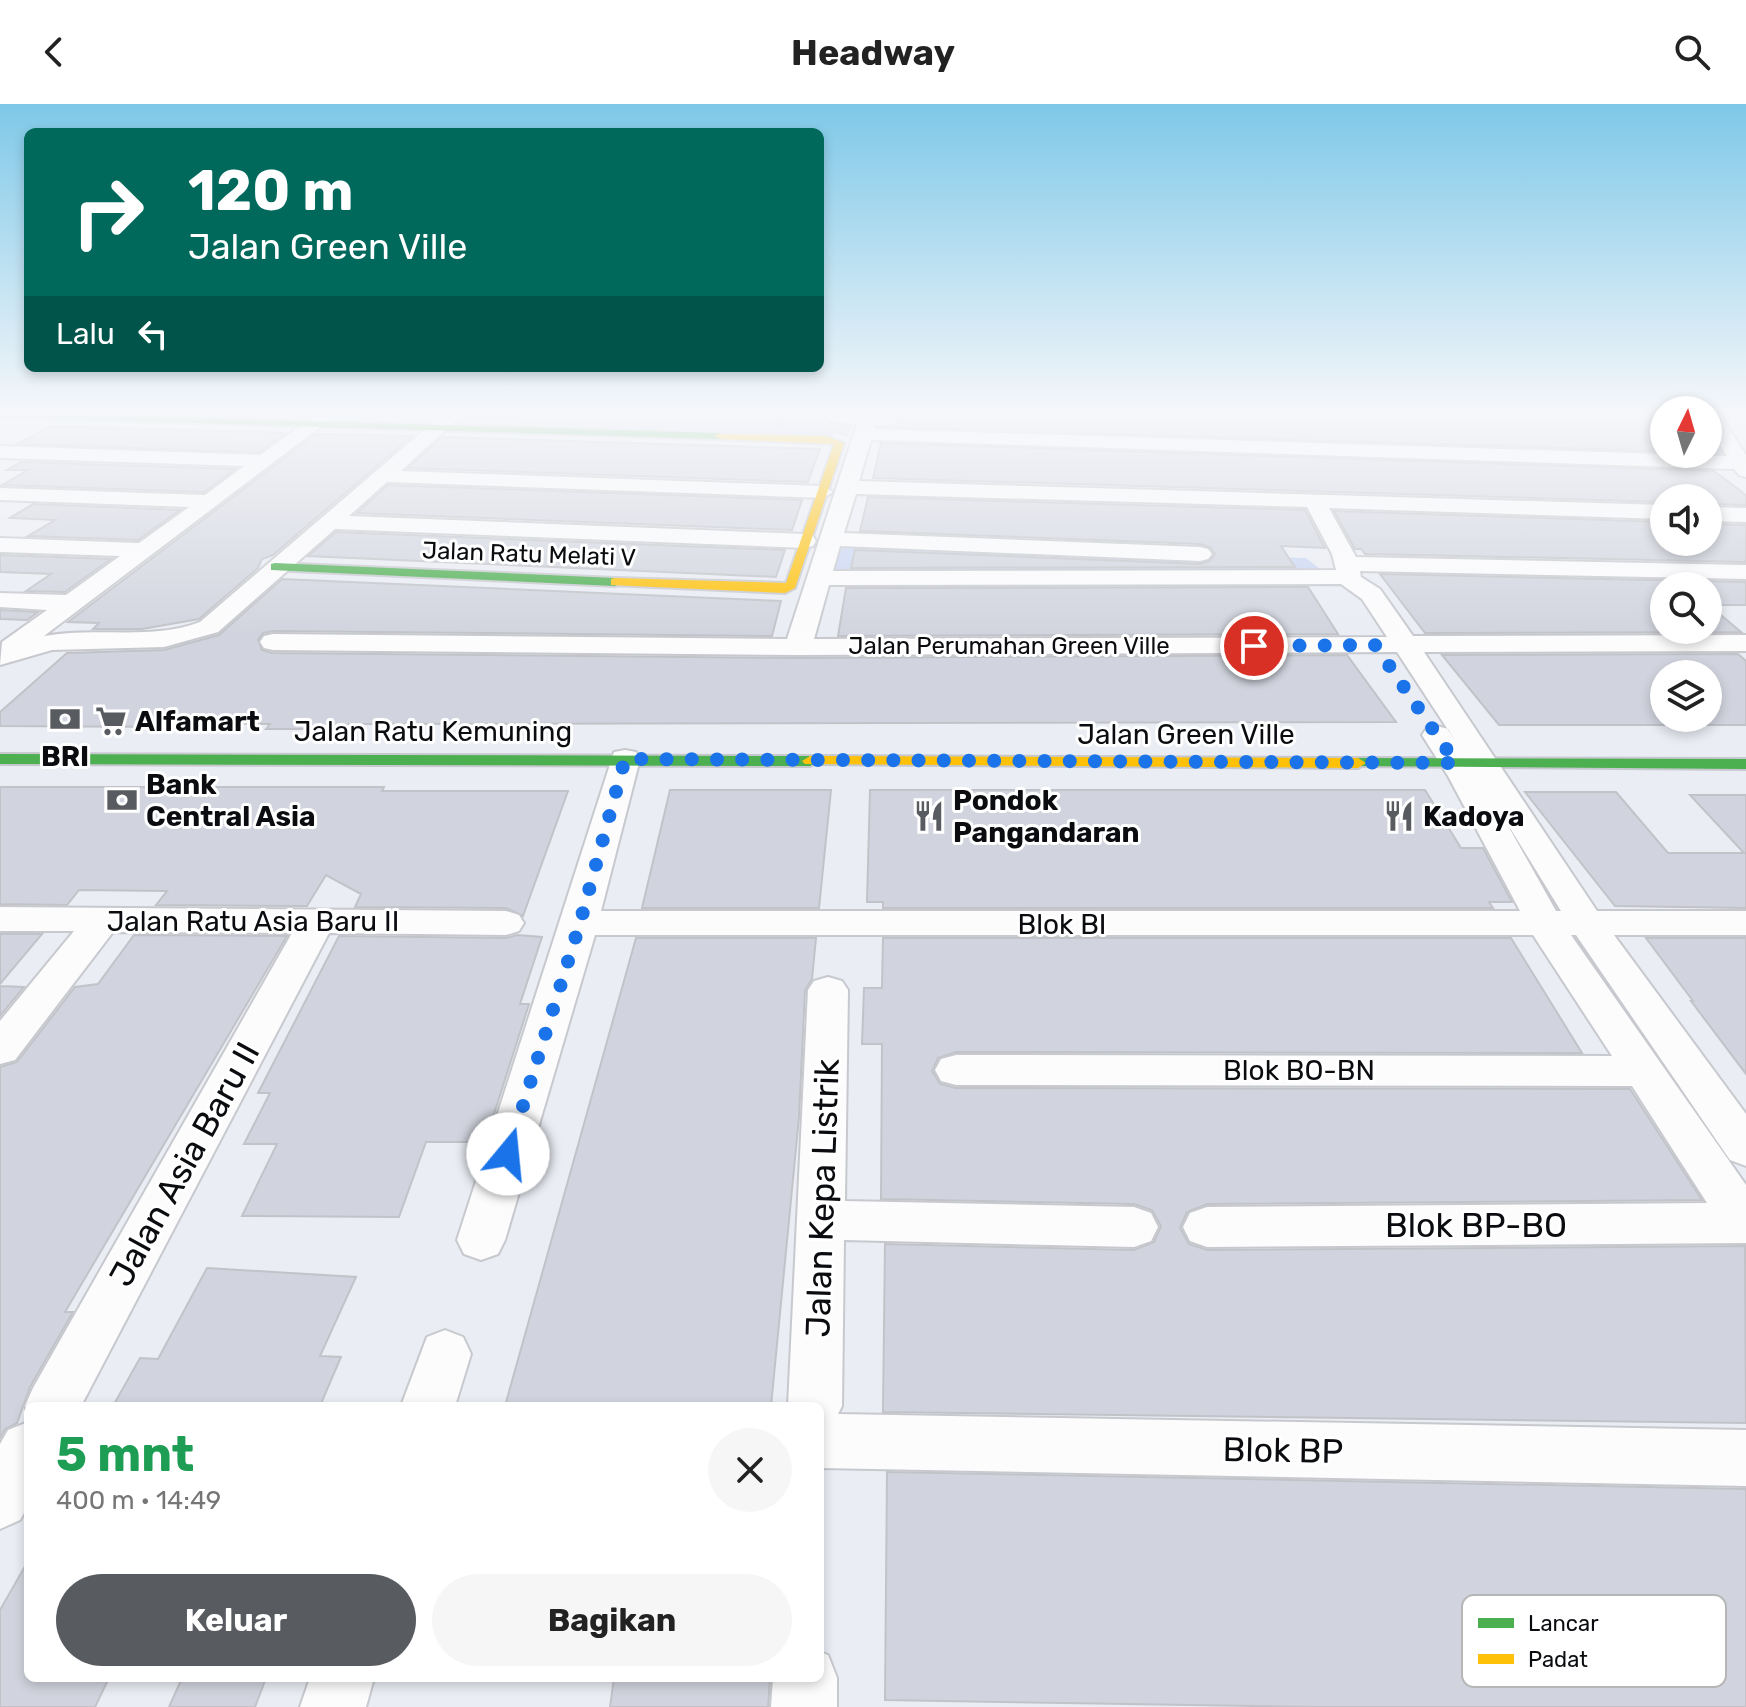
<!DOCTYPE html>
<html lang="id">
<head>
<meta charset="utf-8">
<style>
	body { margin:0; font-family:Rubik,sans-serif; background:#f6f6f6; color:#222; height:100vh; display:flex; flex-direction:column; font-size:30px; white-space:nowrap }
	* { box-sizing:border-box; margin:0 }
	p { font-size:26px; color:#767676 }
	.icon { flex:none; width:44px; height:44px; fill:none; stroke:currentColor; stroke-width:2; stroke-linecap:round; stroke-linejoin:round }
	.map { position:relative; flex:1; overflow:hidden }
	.details { position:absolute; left:24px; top:1298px; width:800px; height:280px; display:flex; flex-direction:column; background:#fff; border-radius:12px; box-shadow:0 4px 12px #0003 }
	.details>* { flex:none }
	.guide { position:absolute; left:24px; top:24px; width:800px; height:244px; border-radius:12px; box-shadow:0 4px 12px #0003; background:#00695c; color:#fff; overflow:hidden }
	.needle { width:52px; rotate:5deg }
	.buttons { position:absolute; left:1650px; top:292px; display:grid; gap:16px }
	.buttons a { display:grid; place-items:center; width:72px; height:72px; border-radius:50%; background:#fff; box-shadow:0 4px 12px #0003; font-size:40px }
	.pin { position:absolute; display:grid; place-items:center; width:68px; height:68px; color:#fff; margin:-34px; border:4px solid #fff; border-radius:50%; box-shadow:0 2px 8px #0007 }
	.me { position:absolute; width:88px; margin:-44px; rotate:17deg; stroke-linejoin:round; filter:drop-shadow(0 0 6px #0008) }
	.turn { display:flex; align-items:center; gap:28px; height:168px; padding:0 32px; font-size:36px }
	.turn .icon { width:104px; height:104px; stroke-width:2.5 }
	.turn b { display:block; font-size:56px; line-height:68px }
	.then { display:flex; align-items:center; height:76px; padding:0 32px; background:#0003; gap:16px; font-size:30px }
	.round { display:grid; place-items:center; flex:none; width:84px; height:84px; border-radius:42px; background:#f6f6f6 }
	.summary { display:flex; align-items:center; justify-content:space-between; height:136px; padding:0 32px }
	h1 { font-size:48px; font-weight:700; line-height:60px; color:#1e9e55 }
	.primary-button { display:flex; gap:16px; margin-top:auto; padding:16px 32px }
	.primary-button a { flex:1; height:92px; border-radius:48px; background:#585b5f; color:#fff; font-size:32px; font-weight:700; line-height:92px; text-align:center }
	.primary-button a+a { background:#f6f6f6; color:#222 }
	header { display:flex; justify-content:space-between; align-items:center; height:104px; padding:0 32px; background:#fff; font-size:36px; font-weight:700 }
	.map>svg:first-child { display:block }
</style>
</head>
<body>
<header><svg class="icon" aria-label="back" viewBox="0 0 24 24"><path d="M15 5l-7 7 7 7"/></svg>Headway<svg class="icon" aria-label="search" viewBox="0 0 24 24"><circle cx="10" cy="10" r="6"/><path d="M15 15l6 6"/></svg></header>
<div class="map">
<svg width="1746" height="1603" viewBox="0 0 1746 1603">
	<rect width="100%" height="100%" fill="#eaedf4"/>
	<path fill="#c8d5f3" d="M473,308H802L839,315L832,335L462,317Z
		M859,315L1664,342V350H1708V343L1736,344L1741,355L854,327Z
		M838,437L1306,454L1329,472L828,471Z"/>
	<path fill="#d1d4de" stroke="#c1c3c8" stroke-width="2" fill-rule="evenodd" d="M780,308H814L834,321L850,322L847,331L826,325L780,324Z
		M889,308H1640L1664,327V347L893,323L902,315Z
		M51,322L286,329L259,348L17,340Z
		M316,330L412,332L273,451L262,455L258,464L199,515L142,525H93L99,519L68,518Z
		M442,333L820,345L808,378L408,364Z
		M881,339L1714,367L1746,391V401L1708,400V394H1664V398L873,374Z
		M21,358L235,365L204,388L2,381L28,366H7Z
		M388,381L802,396L792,426L357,409Z
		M868,393L1305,406L1325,444L1281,442L1295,463L851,464L855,446L1200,460L1210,457L1215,450L1210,443L1200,440L860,427Z
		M33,400L180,406L138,436L28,432L55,416L10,414Z
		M1334,407L1664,418V438H1708V420L1746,421V458L1365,450L1361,445H1355Z
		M336,428L785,446L776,473L308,452Z
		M0,451L111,455L65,488L26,487L51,470L0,468Z
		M1380,470L1746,478V501H1709L1741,528L1425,529ZM1664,482H1708V526H1664Z
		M282,475L781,497L772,532L273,527L263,529L258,536L262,546L272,549L798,554L1347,551L1396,618L348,620L344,625H266L270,620L170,619L167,623L0,622V608L67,549L164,546L219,531Z
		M1308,483L1338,530L838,532L846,484Z
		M0,506L38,508L27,516L0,515Z
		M1738,550L1746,557V621H1499L1442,551ZM1664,570H1708V614H1664Z
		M0,683H384L382,687H568L523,812L506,804L355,803L361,790L326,771L307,802L156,801L167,787L79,786L67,801L0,800Z
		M670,686H831L819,804H642Z
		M870,686H1425L1461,744H1483L1512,798H1489L1493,804H883V798H867Z
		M1525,688H1616L1668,749H1744L1690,691H1746V804L1615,802Z
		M0,830H42L0,880Z
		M134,831L287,832L65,1208H73L30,1283L17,1319L5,1325L0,1334V963L17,958L75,883L98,880Z
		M517,831L542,833L520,900H529L485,1038H426L399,1113L242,1112L277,1040H244L270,989H258L339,832L506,834Z
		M636,834H816L812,875L805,886L799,1013L771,1302H505Z
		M883,834H1511L1582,949L956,948L938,954L932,967L940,980L956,984L1630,985L1702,1096L1207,1100L1187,1108L1180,1124L1189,1140L1207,1146L1745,1142L1746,1319L883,1308L885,1140L1134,1146L1154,1138L1161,1122L1152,1106L1134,1100L881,1095L882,940H862L864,884H882Z
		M1646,834H1746V970L1691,897H1693Z
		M0,882L24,883L0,912Z
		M207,1164L356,1173L320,1252L341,1253L320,1302H113L140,1254L158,1255Z
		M887,1368L1746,1385V1603H1314L885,1596Z
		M28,1457V1574H109L95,1603H0V1506Z
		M182,1574H266L255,1603H169Z
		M614,1574H770L768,1603H610Z"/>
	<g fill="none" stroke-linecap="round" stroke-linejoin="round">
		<defs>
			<path id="street" d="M320,308H340L44,532C96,522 150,537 200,518L445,308H465L401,367L823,382L833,388L823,394L387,378L349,412L805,430L813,432L816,437L813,442L805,444L335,425L218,528L164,543L52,546L0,561L2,538L47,506L0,503V489L66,491L120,452L0,448V434L139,439L189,403L0,396V384L205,391L244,362L0,354V342L260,351Z
				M817,308L890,311L899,316L890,321H875L874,325L1727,352L1708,321V308H1718L1746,351V373L1739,371L1734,365L871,336L859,377L1664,401V415L1329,404L1356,453L1746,461V475L1360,467L1361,473L1380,485L1413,532L1746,531V547L1424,548L1597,807H1746V831H1614L1746,1010V1062L1730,1056L1576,831H1571L1746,1081V1139L1207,1143L1190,1137L1183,1123L1190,1109L1207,1103L1707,1099L1632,982L956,981L941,977L935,966L941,955L956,951L1612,952L1533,831H595L505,1136L498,1150L481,1156L464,1150L457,1136L614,648L625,646L636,648L640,655L601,807H1520L1448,672L1422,631L1426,625L1437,622L1448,625L1456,638L1397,548L798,551L273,546L264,544L260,538L264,532L273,530L787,535L857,320L835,318ZM856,390L1307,403L1332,450L1336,466L833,467L840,442L1200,457L1208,455L1212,450L1208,445L1200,443L844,429ZM829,481L1341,480L1362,495L1387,533L814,535ZM1502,711L1561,807H1556Z
				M1708,403L1746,404V418L1708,417Z
				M0,803L506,807L519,811L524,819L519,827L506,831L329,829L81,1302H28V1309L25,1302L33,1284L292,829L113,828L15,956L0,960V917L74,827H0Z
				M828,873L842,877L848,886L845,1097L1134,1103L1151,1109L1158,1123L1151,1137L1134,1143L844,1136L842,1302L838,1310L1746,1326V1382L820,1364V1302H788L808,886L814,877Z
				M445,1226L463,1233L471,1250L455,1302H401L427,1233Z
				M28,1318V1402L20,1416L0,1425V1340L8,1326Z
				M820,1548L828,1551L837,1574V1603H771L773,1574H820Z
				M310,1574H374L366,1603H300Z"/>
			<path id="fast" d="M0,308L720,329L725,332L720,335L0,313Z
				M275,459L615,474L621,478L615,482L271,466V460Z
				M0,650L810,652L818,657L810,662L0,660Z
				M1358,654L1746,655V665L1353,662L1350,659L1353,656Z"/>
			<path id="slow" d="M717,330L826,332L844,339L795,484L785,489L611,481V475L615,474L786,479L834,340L720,335L715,332Z
				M810,652L1358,654L1366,659L1358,664L805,660L802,657Z"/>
		</defs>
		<use href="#street" stroke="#c7c9ce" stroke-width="4"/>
		<use href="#fast" stroke="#c7c9ce" stroke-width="4"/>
		<use href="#slow" stroke="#c7c9ce" stroke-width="4"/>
		<use href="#street" fill="#fcfcfd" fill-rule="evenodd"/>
		<use href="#fast" fill="#4caf50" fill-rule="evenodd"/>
		<use href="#slow" fill="#ffc107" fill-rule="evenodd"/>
	</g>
	<linearGradient id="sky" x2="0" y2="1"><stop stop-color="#7ec8e8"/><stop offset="0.58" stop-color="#f6f7fa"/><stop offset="1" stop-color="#f6f7fa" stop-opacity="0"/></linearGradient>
	<rect width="1746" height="532" fill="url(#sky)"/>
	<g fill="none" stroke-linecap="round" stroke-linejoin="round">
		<path stroke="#1a73e8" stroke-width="14" stroke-dasharray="0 25.2" d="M508,1050L580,819L625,655L1456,659L1375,541L1254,542"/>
	</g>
	<defs>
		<symbol id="bank-bare" viewBox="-9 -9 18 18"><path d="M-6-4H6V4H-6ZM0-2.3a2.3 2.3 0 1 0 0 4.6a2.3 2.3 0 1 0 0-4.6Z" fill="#585b5f" stroke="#fff" stroke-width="2.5" paint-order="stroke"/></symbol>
		<symbol id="supermarket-bare" viewBox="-9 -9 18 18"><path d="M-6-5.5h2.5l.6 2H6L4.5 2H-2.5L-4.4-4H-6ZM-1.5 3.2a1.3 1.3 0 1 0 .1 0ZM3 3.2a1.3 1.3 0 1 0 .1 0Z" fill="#585b5f" stroke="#fff" stroke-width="2.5" paint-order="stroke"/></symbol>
		<symbol id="restaurant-bare" viewBox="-9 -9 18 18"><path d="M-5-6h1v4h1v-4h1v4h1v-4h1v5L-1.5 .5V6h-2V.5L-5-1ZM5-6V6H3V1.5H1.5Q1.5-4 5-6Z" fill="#585b5f" stroke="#fff" stroke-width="2.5" paint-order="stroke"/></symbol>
	</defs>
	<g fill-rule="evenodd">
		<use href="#bank-bare" x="43" y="593" width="44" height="44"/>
		<use href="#supermarket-bare" x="89" y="595" width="44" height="44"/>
		<use href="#bank-bare" x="100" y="674" width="44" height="44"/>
		<use href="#restaurant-bare" x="907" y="690" width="44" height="44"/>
		<use href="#restaurant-bare" x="1377" y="690" width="44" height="44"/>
	</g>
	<g text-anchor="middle" stroke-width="6" stroke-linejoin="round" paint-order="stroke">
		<g font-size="24" fill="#0a0c0f" stroke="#fff">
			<text transform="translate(529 450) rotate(2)" y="8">Jalan Ratu Melati V</text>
			<text x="1009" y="550">Jalan Perumahan Green Ville</text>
		</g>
		<g font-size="28" font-weight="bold" fill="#0a0c0f" stroke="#fff" text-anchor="start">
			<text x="135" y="627">Alfamart</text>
			<text x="65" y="662" text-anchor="middle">BRI</text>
			<text x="146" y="690">Bank<tspan x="146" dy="32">Central Asia</tspan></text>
			<text x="953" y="706">Pondok<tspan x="953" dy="32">Pangandaran</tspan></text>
			<text x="1423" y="722">Kadoya</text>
		</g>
		<g font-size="28" fill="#0a0c0f" stroke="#fff">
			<text x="433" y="637">Jalan Ratu Kemuning</text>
			<text x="1186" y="640">Jalan Green Ville</text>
			<text x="253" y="827">Jalan Ratu Asia Baru II</text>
			<text x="1062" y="830">Blok BI</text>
			<text x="1299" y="976">Blok BO-BN</text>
		</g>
		<g font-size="34" fill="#0a0c0f" stroke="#fff">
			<text transform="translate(184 1060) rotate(-61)" y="12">Jalan Asia Baru II</text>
			<text transform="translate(822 1094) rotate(-88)" y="12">Jalan Kepa Listrik</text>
			<text x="1476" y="1133">Blok BP-BO</text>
			<text transform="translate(1283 1346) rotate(1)" y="12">Blok BP</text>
		</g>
	</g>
	<rect x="1462" y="1491" width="264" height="92" rx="12" fill="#fff" stroke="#b6b6b7" stroke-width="2"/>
	<rect x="1478" y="1514" width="36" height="10" fill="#4caf50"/>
	<rect x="1478" y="1550" width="36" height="10" fill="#ffc107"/>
	<g font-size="22" fill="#0a0c0f">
		<text x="1528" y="1527">Lancar</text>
		<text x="1528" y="1563">Padat</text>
	</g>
</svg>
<div class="buttons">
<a><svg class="needle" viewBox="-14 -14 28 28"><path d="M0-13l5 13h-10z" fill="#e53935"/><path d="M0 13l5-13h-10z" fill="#767676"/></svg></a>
<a><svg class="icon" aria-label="sound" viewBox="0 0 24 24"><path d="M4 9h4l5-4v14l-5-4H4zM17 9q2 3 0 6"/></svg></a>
<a><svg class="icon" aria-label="search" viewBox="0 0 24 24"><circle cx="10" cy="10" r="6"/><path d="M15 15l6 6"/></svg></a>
<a><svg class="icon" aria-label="layers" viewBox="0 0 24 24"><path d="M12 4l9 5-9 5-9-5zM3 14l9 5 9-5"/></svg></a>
</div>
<div class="pin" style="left:1254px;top:542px;background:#d93025"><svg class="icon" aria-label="arrive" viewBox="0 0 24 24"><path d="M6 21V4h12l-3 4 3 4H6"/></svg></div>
<svg class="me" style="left:508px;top:1050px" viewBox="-20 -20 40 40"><circle r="19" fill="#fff"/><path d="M0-13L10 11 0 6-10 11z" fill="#1a73e8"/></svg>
<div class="guide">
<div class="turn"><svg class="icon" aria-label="right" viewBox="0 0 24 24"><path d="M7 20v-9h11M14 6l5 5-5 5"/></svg><div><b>120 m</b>Jalan Green Ville</div></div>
<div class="then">Lalu<svg class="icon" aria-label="left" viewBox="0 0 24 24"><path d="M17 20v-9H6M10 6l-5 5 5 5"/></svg></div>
</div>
<section class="details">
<div class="summary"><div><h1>5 mnt</h1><p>400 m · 14:49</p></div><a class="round"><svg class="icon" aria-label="close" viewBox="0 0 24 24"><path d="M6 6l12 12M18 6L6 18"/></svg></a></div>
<div class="primary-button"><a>Keluar</a><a>Bagikan</a></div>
</section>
</div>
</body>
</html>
